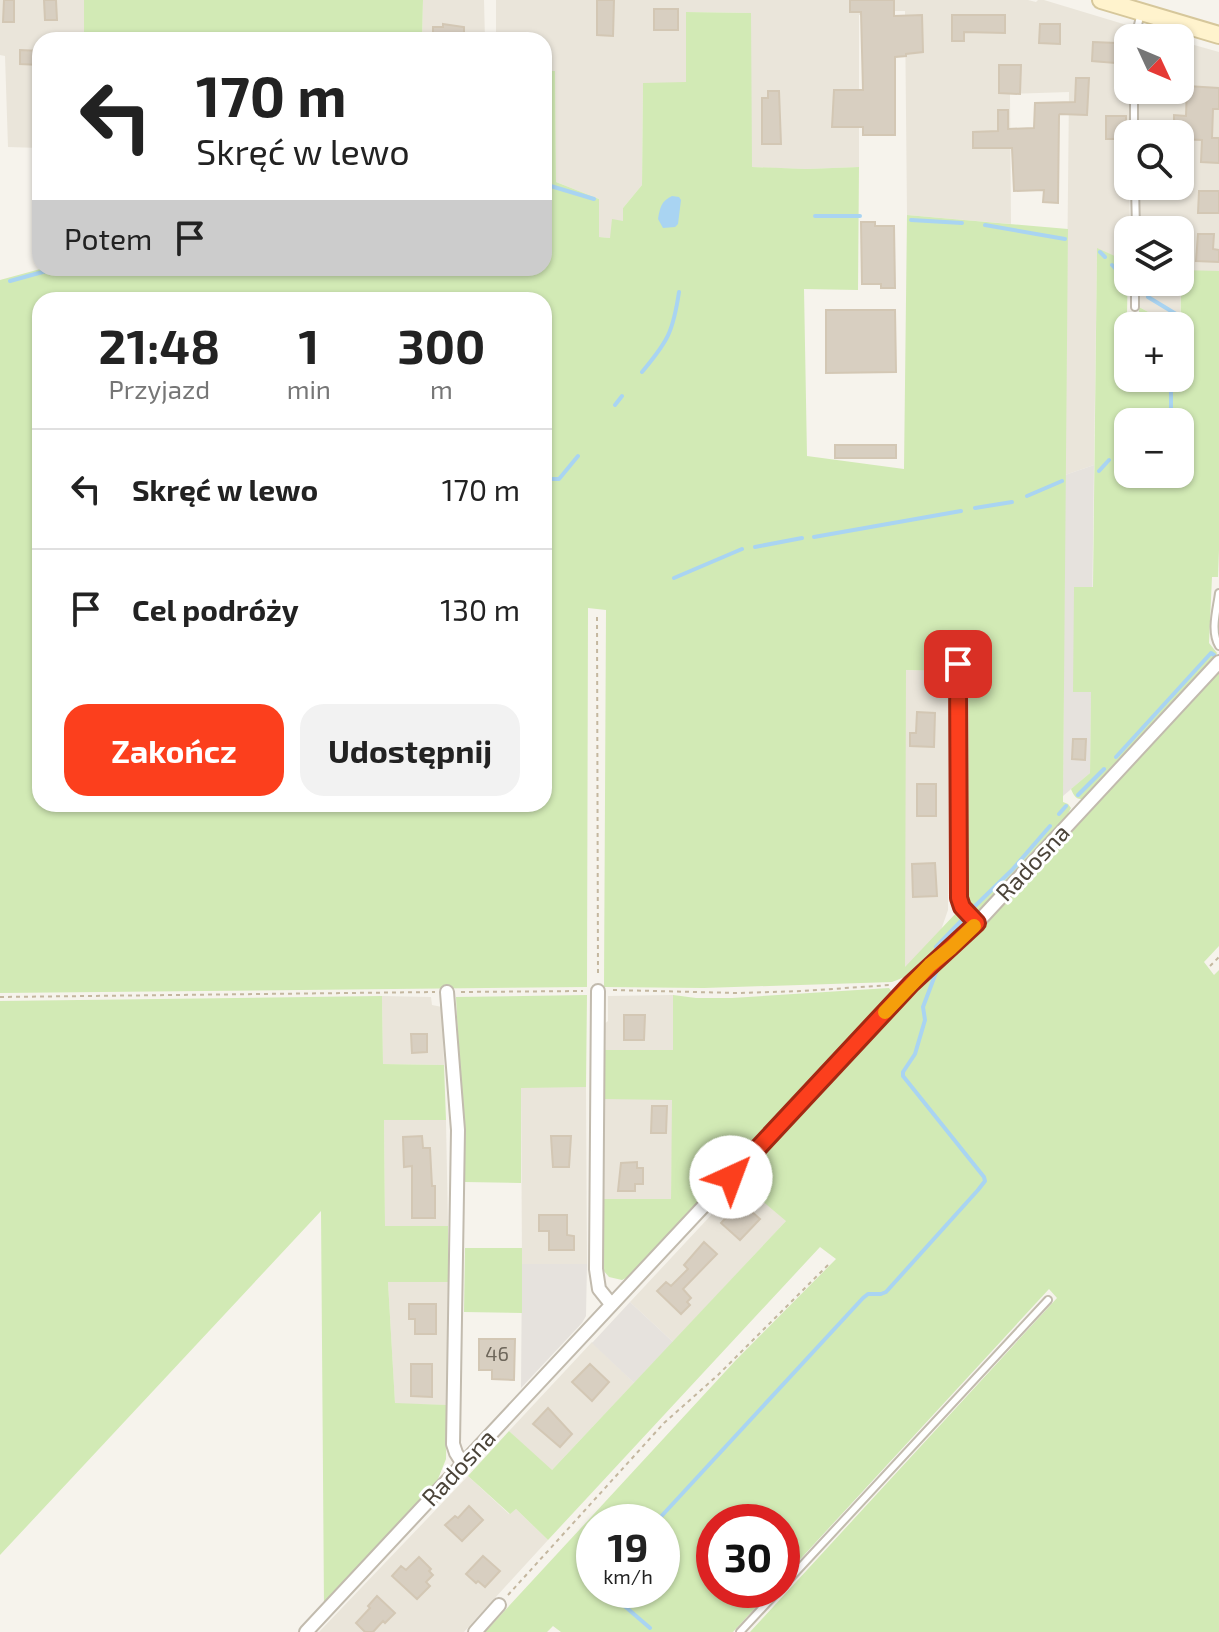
<!DOCTYPE html>
<html lang="pl">
<head>
<meta charset="utf-8">
<style>
	body { margin:0; font-family:"Exo 2",sans-serif; background:#f2f2f2; color:#222; height:100vh; display:flex; flex-direction:column; font-size:30px; white-space:nowrap }
	* { box-sizing:border-box; margin:0 }
	p { font-size:26px; color:#767676 }
	.icon { flex:none; width:44px; height:44px; fill:none; stroke:currentColor; stroke-width:2; stroke-linecap:round; stroke-linejoin:round }
	.map { position:relative; flex:1; overflow:hidden }
	.drawer { position:absolute; left:32px; top:292px; width:520px; height:520px; display:flex; flex-direction:column; background:#fff; border-radius:24px; box-shadow:0 2px 6px #0004 }
	.drawer>* { flex:none }
	.banner { position:absolute; left:32px; top:32px; width:520px; height:244px; border-radius:24px; box-shadow:0 2px 6px #0004; background:#fff; color:#222; overflow:hidden }
	.needle { width:52px; rotate:134deg }
	.controls { position:absolute; left:1114px; top:24px; display:grid; gap:16px }
	.controls a { display:grid; place-items:center; width:80px; height:80px; border-radius:16px; background:#fff; box-shadow:0 2px 6px #0004; font-size:40px }
	.speed { position:absolute; left:576px; top:1504px; display:flex; gap:16px; font-size:40px; font-weight:700; text-align:center }
	.speed>* { display:grid; place-content:center; width:104px; height:104px; border-radius:50%; background:#fff; box-shadow:0 2px 6px #0004; line-height:1 }
	.speed small { font-size:20px; font-weight:400 }
	.speed .limit { border:12px solid #d22; background:#fff; color:#111 }
	.pin { position:absolute; display:grid; place-items:center; width:68px; height:68px; color:#fff; margin:-34px; border-radius:16px; box-shadow:0 4px 12px #0006 }
	.me { position:absolute; width:88px; margin:-44px; rotate:43deg; stroke-linejoin:round; filter:drop-shadow(0 0 6px #0008) }
	.turn { display:flex; align-items:center; gap:28px; height:168px; padding:0 32px; font-size:36px }
	.turn .icon { width:104px; height:104px; stroke-width:2.5 }
	.turn b { display:block; font-size:56px; line-height:68px }
	.then { display:flex; align-items:center; height:76px; padding:0 32px; background:#0003; gap:16px; font-size:30px }
	.eta { display:flex; justify-content:space-evenly; align-items:center; height:136px; text-align:center }
	.eta b { font-size:48px; font-weight:700; line-height:56px }
	.primary-button { display:flex; gap:16px; margin-top:auto; padding:16px 32px }
	.primary-button a { flex:1; height:92px; border-radius:24px; background:#fc3f1d; color:#fff; font-size:32px; font-weight:700; line-height:92px; text-align:center }
	.primary-button a+a { background:#f2f2f2; color:#222 }
	ul { padding:0; list-style:none }
	li { display:flex; align-items:center; gap:24px; height:120px; padding:0 32px; border-top:2px solid #e0e0e0 }
	li div { flex:1 }
	li b { display:block; font-size:30px }
	li em { font-style:normal }
	.map>svg:first-child { display:block }
</style>
</head>
<body>
<div class="map">
<svg width="1219" height="1632" viewBox="0 0 1219 1632">
	<rect width="100%" height="100%" fill="#f6f3ec"/>
	<path fill="#eae5da" d="M0,0H84V40H40V148L8,147L5,56L0,55Z
		M423,0H484L485,40H422Z
		M496,0H1028L1036,2L1038,0H1044L1130,26V38H1128V90H1130V134H1128L1130,230H1128V262L1097,249L1094,465L1065,475L1069,92L1010,94L1011,224L907,215L905,11H888L887,14L859,15V167L806,169L751,167V13L686,12V83H643L642,185L623,208V222L610,238L599,237V199L556,182L555,71H544V40H496Z
		M1180,41L1219,52V271H1181L1180,326H1152V314L1139,307V282H1180V230H1139V186H1180V134H1139V90H1180Z
		M905,670L948,671V910L941,930L905,969Z
		M673,995V1050H604L603,1025L608,1021V996Z
		M382,996L431,997L432,1005L442,1007L444,1065L383,1064Z
		M521,1087H586L587,1264H522Z
		M604,1099H673L671,1200L603,1199Z
		M384,1119L446,1120L448,1226H385Z
		M741,1183L787,1220L673,1342L630,1302Z
		M388,1282H448L447,1405L395,1404Z
		M592,1342L634,1383L551,1471L509,1431Z
		M468,1476L509,1514L516,1509L548,1540L464,1632H319Z"/>
	<path fill="#e6e2dd" d="M1094,465L1090,773L1063,796L1065,475Z
		M522,1264H587L586,1316L582,1323L521,1388Z
		M630,1302L673,1342L634,1383L592,1343Z"/>
	<path fill="#d2eab5" fill-rule="evenodd" d="M84,0H423L422,40H84Z
		M686,12L751,13L752,167L806,169L859,167L858,290L804,289L807,456L904,469L907,215L1068,229L1063,802L1068,804L1071,808L1063,823L979,914L972,912L965,904L968,889L969,638H948V671L906,670L905,967L957,912L965,921L966,928C944,948 921,972 892,982L704,988L604,987L606,610L588,608L587,987L0,993V280L44,268H544V71H555L556,182L599,199V237L610,238L612,219L623,221V208L642,185L643,83L686,82ZM40,300H544V804H40Z
		M1097,248L1128,262L1127,315L1139,317V307L1152,314V326H1128V378H1180L1181,270L1219,271V550L1218,577H1212L1209,643L1217,653L1214,661L1082,799C1076,800 1073,794 1071,789L1090,773L1091,692H1073L1074,587H1093ZM1128,422H1180V474H1128Z
		M1219,672V946L1204,962L1214,975L1219,970V1632H750L1057,1298L1049,1289L782,1579V1522H714V1590H772L733,1632H561L553,1626L547,1632H485L736,1360L836,1259L820,1247L548,1540L516,1509L510,1514L468,1476L509,1431L552,1470L786,1221L736,1179L928,974L961,948L984,924ZM594,1522H662V1590H594Z
		M889,988L893,993L878,1012L630,1276L622,1280L609,1277L603,1270V1199H671L672,1100L604,1099V1050H673V995L696,998H732Z
		M587,995L586,1087L521,1088V1183L465,1182L456,997Z
		M382,996L383,1064L444,1065L446,1120H384L385,1226H448V1282H388L395,1403L447,1405L446,1459L436,1484L324,1607L321,1211L0,1555V1001Z
		M465,1248H522V1313L464,1312Z"/>
	<path fill="#a9d4f2" d="M672,196L679,197L681,200L678,224L675,227L663,228L658,219C660,208 661,201 672,196Z"/>
	<g fill="none" stroke-linecap="round" stroke-linejoin="round">
		<path stroke="#a9d4f2" stroke-width="4" d="M544,184L594,199
			M815,216H860
			M911,220L962,223
			M985,225L1065,239
			M1100,252L1105,257
			M1112,265L1126,280
			M10,281L57,268
			M1148,297L1176,314
			M1180,339L1182,335
			M642,372C668,341 673,332 679,292
			M1171,378V422
			M615,405L622,396
			M1121,442L1128,438
			M1099,471L1109,460
			M544,479H559L578,456
			M1027,496L1062,481
			M975,508L1012,502
			M814,537L961,511
			M755,547L802,538
			M674,578L742,549
			M1116,757L1211,653L1214,655
			M1078,795L1104,769
			M1059,814L1066,806
			M974,907L1012,870L1050,826
			M936,947L961,921
			M656,1522L863,1298L868,1294H881L886,1292L978,1190L985,1181L984,1177L903,1076V1072L915,1054L925,1020L923,1007L937,970
			M606,1590L650,1628"/>
	</g>
	<path fill="#d8cfc1" stroke="#d3c7b4" stroke-width="2" d="M4,0H14V22H3Z
		M44,0H56L57,20H45Z
		M597,0H614L613,36L597,35Z
		M850,0H894V16L922,15L923,52L906,54V56L895,57V135H863V127H832L834,90H863L861,12H850Z
		M654,9H678V30H654Z
		M952,15H1005V33L964,32V41H952Z
		M443,24L464,27V40H433V27H443Z
		M1040,24H1060V44L1039,43Z
		M1093,42L1116,43L1115,63L1092,61Z
		M20,50L40,51V65L20,64Z
		M999,65H1021L1020,94L999,93Z
		M1076,78H1089L1087,115L1060,114L1059,115L1058,203L1043,202L1044,190L1014,191L1012,148H973V132L998,131V110H1008V129L1034,128L1035,103L1075,102Z
		M1187,86L1219,88V109H1213L1212,138H1219V163L1201,162L1202,140L1180,139V134H1174V115L1186,116Z
		M768,91H779L781,144H762V98H768Z
		M1106,116H1126V139H1106Z
		M1199,191H1219V213H1198Z
		M861,222H875V226H894L895,288H881V284H862Z
		M1198,234H1214L1213,249L1219,250V262L1196,261Z
		M826,310H895L896,372L826,373Z
		M835,445H896V458H835Z
		M917,712L935,713L934,747L910,746V733H916Z
		M1073,739H1086L1085,760L1072,759Z
		M917,784H936V816H917Z
		M935,863L937,896L913,897L912,864Z
		M624,1015H645L644,1040H624Z
		M411,1034H427V1052L412,1053Z
		M652,1106H667L666,1133H651Z
		M422,1136L423,1148H430L432,1186H435V1218H412V1166L404,1167L403,1137Z
		M551,1136H571L569,1167H553Z
		M637,1162V1168H643V1184H635V1191H618L621,1163Z
		M741,1202L760,1219L740,1240L721,1223Z
		M539,1215H567V1235L574,1236V1250H549V1231H539Z
		M704,1242L717,1254L683,1289L691,1298L687,1302L690,1305L681,1314L657,1291L666,1282L671,1286L688,1269L684,1265Z
		M409,1304H436V1334H415V1319H409Z
		M479,1339H515L514,1380L492,1379V1370H479Z
		M411,1364H432V1397L411,1396Z
		M590,1364L609,1382L592,1401L572,1382Z
		M548,1408L572,1434L560,1447L533,1424Z
		M469,1506L483,1520L462,1541L445,1525L455,1516L458,1518Z
		M483,1556L500,1571L485,1587L478,1581L476,1583L466,1574Z
		M419,1557L431,1569L429,1571L433,1575L426,1582L430,1586L417,1599L392,1576L401,1566L406,1570Z
		M377,1596L395,1613L385,1623L383,1621L373,1632H365L356,1623L370,1608L368,1606Z"/>
	<g fill="none" stroke-linecap="round" stroke-linejoin="round">
		<defs>
			<path id="lane" d="M1135,38L1141,12
				M1134,90V134
				M1135,186L1136,230
				M1135,307V282
				M1219,593C1217,609 1210,631 1219,646
				M782,1587L1048,1300
				M740,1632L779,1590"/>
			<path id="street" d="M958,664L959,898L962,907L977,923
				M598,991L596,1269L599,1289L611,1304
				M447,992L458,1130L453,1444L456,1453L463,1464
				M306,1632L911,984L977,923L1219,662
				M475,1632L499,1605"/>
			<path id="secondary" d="M1101,0L1219,35"/>
		</defs>
		<use href="#lane" stroke="#c2bbae" stroke-width="10"/>
		<use href="#street" stroke="#c2bbae" stroke-width="16"/>
		<use href="#secondary" stroke="#d6c79b" stroke-width="20"/>
		<path stroke="#c4b79f" stroke-width="2" stroke-dasharray="4 4" stroke-linecap="butt" d="M597,617L598,976
			M1210,966L1219,957
			M613,990L737,993L803,991L890,985
			M461,992L583,991
			M0,997L435,992
			M508,1595L664,1423L718,1375L828,1265"/>
		<use href="#lane" stroke="#fff" stroke-width="6"/>
		<use href="#street" stroke="#fff" stroke-width="12"/>
		<use href="#secondary" stroke="#fff3cd" stroke-width="16"/>
	</g>
	<g fill="none" stroke-linecap="round" stroke-linejoin="round">
		<defs>
			<path id="route" d="M731,1177L911,984L977,923L962,907L959,898L958,664"/>
		</defs>
		<use href="#route" stroke="#a42913" stroke-width="20"/>
		<use href="#route" stroke="#fc3f1d" stroke-width="14"/>
		<path stroke="#f59e0b" stroke-width="14" d="M885,1012L930,965L951,948L974,926"/>
	</g>
	<g text-anchor="middle" stroke-width="6" stroke-linejoin="round" paint-order="stroke">
		<g font-size="20" fill="#6e675b">
			<text x="497" y="1361">46</text>
		</g>
		<g font-size="24" fill="#4b4439" stroke="#fff">
			<text transform="translate(1033 863) rotate(-47)" y="8">Radosna</text>
			<text transform="translate(459 1468) rotate(-47)" y="8">Radosna</text>
		</g>
	</g>
</svg>
<div class="controls">
<a><svg class="needle" viewBox="-14 -14 28 28"><path d="M0-13l5 13h-10z" fill="#e53935"/><path d="M0 13l5-13h-10z" fill="#767676"/></svg></a>
<a><svg class="icon" aria-label="search" viewBox="0 0 24 24"><circle cx="10" cy="10" r="6"/><path d="M15 15l6 6"/></svg></a>
<a><svg class="icon" aria-label="layers" viewBox="0 0 24 24"><path d="M12 4l9 5-9 5-9-5zM3 14l9 5 9-5"/></svg></a>
<a>+</a>
<a>−</a>
</div>
<div class="speed"><div>19<small>km/h</small></div><div class="limit">30</div></div>
<div class="pin" style="left:958px;top:664px;background:#d93025"><svg class="icon" aria-label="arrive" viewBox="0 0 24 24"><path d="M6 21V4h12l-3 4 3 4H6"/></svg></div>
<svg class="me" style="left:731px;top:1177px" viewBox="-20 -20 40 40"><circle r="19" fill="#fff"/><path d="M0-13L10 11 0 6-10 11z" fill="#fc3f1d"/></svg>
<div class="banner">
<div class="turn"><svg class="icon" aria-label="left" viewBox="0 0 24 24"><path d="M17 20v-9H6M10 6l-5 5 5 5"/></svg><div><b>170 m</b>Skręć w lewo</div></div>
<div class="then">Potem<svg class="icon" aria-label="arrive" viewBox="0 0 24 24"><path d="M6 21V4h12l-3 4 3 4H6"/></svg></div>
</div>
<section class="drawer">
<div class="eta">
<div><b>21:48</b><p>Przyjazd</p></div>
<div><b>1</b><p>min</p></div>
<div><b>300</b><p>m</p></div>
</div>
<ul>
<li><svg class="icon" aria-label="left" viewBox="0 0 24 24"><path d="M17 20v-9H6M10 6l-5 5 5 5"/></svg><div><b>Skręć w lewo</b></div><em>170 m</em></li>
<li><svg class="icon" aria-label="arrive" viewBox="0 0 24 24"><path d="M6 21V4h12l-3 4 3 4H6"/></svg><div><b>Cel podróży</b></div><em>130 m</em></li>
</ul>
<div class="primary-button"><a>Zakończ</a><a>Udostępnij</a></div>
</section>
</div>
</body>
</html>
